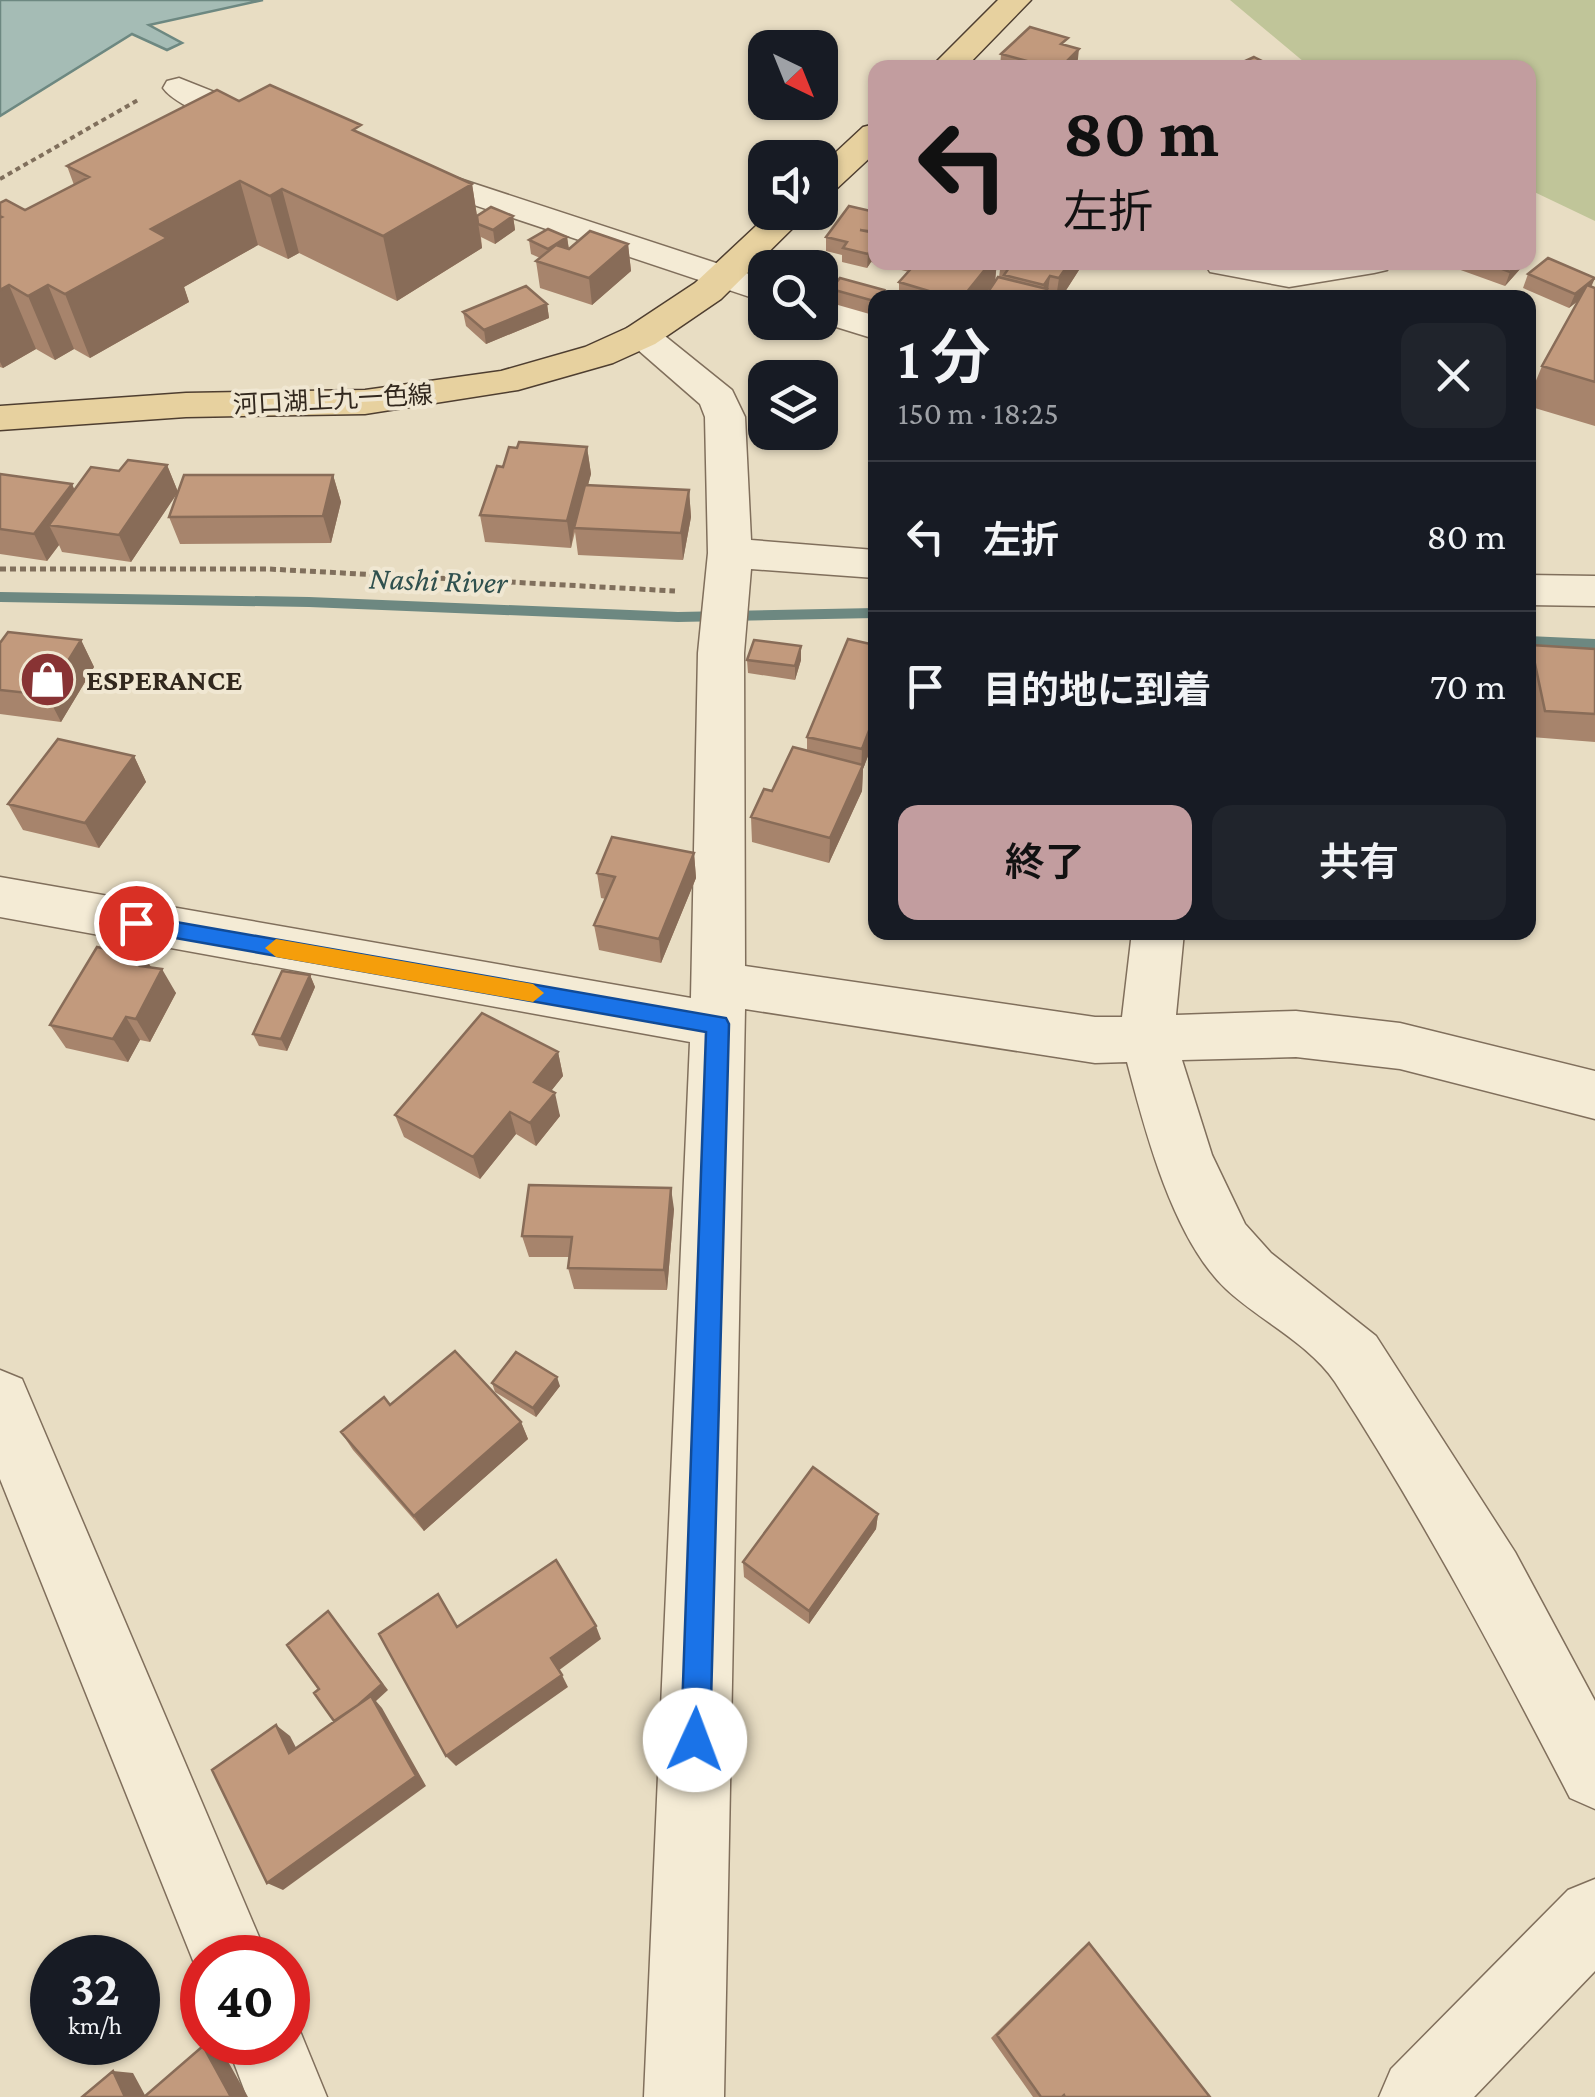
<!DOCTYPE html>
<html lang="ja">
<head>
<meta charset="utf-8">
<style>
	body { margin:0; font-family:"Crimson Pro","Noto Sans JP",serif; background:#20242c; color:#f1f3f6; height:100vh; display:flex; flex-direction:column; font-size:38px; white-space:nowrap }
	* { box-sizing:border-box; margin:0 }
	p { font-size:32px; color:#9ea1a6 }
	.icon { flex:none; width:55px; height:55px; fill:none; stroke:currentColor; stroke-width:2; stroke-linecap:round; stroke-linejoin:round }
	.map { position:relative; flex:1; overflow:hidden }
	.panel { position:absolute; left:868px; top:290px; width:668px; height:650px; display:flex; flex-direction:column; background:#171b24; border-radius:20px; box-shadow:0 2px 8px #0004 }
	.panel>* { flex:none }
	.guide { position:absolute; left:868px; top:60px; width:668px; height:210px; border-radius:20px; box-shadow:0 2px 8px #0004; background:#c29d9f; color:#111; overflow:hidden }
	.needle { width:65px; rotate:137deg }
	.tools { position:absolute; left:748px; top:30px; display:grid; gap:20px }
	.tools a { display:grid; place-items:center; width:90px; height:90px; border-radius:20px; background:#171b24; box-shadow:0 2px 8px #0004; font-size:50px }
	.speed { position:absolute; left:30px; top:1935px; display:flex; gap:20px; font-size:50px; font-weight:700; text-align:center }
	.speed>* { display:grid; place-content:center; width:130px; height:130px; border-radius:50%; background:#171b24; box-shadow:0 2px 8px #0004; line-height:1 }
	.speed small { font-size:25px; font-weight:400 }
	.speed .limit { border:15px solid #d22; background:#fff; color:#111 }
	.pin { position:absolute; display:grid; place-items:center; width:85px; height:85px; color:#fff; margin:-42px; border:5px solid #fff; border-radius:50%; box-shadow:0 2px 10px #0007 }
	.me { position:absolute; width:110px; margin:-55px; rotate:2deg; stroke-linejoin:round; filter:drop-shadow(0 0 8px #0008) }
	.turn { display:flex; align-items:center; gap:35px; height:210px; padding:0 30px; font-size:45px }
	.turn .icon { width:130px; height:130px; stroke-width:2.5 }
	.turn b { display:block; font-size:70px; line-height:85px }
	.round { display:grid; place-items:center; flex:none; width:105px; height:105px; border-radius:20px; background:#20242c }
	.overview { display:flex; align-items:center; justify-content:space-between; height:170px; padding:0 30px }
	h1 { font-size:60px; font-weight:600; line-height:75px }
	.cta { display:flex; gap:20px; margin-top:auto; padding:20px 30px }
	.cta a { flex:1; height:115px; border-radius:20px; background:#c29d9f; color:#111; font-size:40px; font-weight:600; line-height:115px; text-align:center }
	.cta a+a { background:#20242c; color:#f1f3f6 }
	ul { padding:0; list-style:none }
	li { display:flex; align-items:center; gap:30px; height:150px; padding:0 30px; border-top:2px solid #363941 }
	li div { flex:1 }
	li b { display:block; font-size:38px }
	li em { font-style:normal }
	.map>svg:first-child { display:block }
</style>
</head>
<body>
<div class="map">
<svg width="1595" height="2097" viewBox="0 0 1595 2097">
	<rect width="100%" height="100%" fill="#e8ddc3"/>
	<path fill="#c0c599" d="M1230,0H1595V221L1528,189V68L1310,67Z"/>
	<path fill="#a5bcb5" stroke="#6d8881" stroke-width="2.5" d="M0,0H263L149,25L182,43L167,50L132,34L0,116Z"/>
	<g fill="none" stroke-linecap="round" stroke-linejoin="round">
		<path fill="#6d8881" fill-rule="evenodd" d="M0,592L309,597L678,612L875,608V618L678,622L309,607L0,602Z
			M1528,636L1595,639V649L1528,646Z"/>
		<defs>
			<path id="minor" d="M179,78L280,118L285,125L280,132C256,138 177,109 163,88L167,81Z
				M402,160L765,279V302L390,177L385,170L390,163Z
				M1276,262L1289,265L1392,262L1387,270L1374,273L1289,287L1210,272L1205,264Z
				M820,298L875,315V339L820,322Z
				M641,324L655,328L732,390L745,417L751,540L875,550V578L751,569L744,653L745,966L1095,1017H1122L1132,932H1184L1176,1015L1296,1011L1400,1023L1595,1071V1119L1400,1069L1296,1057L1182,1060L1212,1155L1245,1224L1271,1253L1376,1336L1515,1552L1595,1701V1809L1570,1798C1497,1657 1422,1516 1335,1382C1310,1344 1259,1320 1226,1289C1173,1239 1145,1131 1127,1062L1095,1063L745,1009L724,2097H644L690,1042L0,917V877L691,998L698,653L708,553L705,417L700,404L622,336L627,328Z
				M1528,575L1595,576V606L1528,605Z
				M0,1370L22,1379L268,1958H202V1983L0,1479Z
				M1595,1879V1971L1474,2097H1379L1391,2069L1568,1890Z
				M288,2012L293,2014L327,2097H247L226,2042H288Z"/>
			<path id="major" d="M998,0H1031L965,68H930Z
				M875,124V153L832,193L820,197V167L863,127Z
				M771,212H809L721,299L655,344L613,363L518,390L365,414L186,417L0,430V406L186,393L365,390L501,371L585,347L627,328L695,283Z"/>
		</defs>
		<use href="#minor" stroke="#806f5c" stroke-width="3"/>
		<use href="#major" stroke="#4e3e30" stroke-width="3"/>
		<path stroke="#806f5c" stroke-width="4" stroke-dasharray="5 4" stroke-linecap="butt" d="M0,179L138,100"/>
		<path stroke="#806f5c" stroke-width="5" stroke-dasharray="6 4" stroke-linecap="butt" d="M0,569H269L675,591"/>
		<use href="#minor" fill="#f4ebd5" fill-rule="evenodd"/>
		<use href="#major" fill="#e7d19f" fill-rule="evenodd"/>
	</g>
	<path fill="#a7846c" d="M1067,46L1077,68H1000L1001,54Z
		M239,101L363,135L472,184L477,216H513L515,230L495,244L481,237L482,248L397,301L299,253L288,259L258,245L184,287L189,302L90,358L74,349L55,360L36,349L3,368L0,367V203L25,210L74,185L67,166Z
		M875,212V262H997L995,281L999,277L1001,262L1079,270L1061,298H984L995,282L982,298H899V282L909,272L871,262L867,268L842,262V255L826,251V237Z
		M567,237L569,249L628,244L631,271L592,305L540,288L536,261L540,258L531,254L529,240Z
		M1456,262H1519L1521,268L1505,286L1455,268Z
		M1528,274L1595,288V426L1528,406V400L1542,366L1579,300L1569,308L1523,288Z
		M831,289L884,290L883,298H875V313L873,315L831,303Z
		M547,304L549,318L486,344L466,326L463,312Z
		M587,447L591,474L588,485L689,490L691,517L683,560L578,555L575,532L571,548L485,542L480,515L503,467Z
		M167,465L178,492L131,562L62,552L59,545L47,561L0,554V474L72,484L74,490L119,471Z
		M333,475L341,502L331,543L180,544L169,517Z
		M81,640L94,667L61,722L0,714V643Z
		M875,645V738L863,769L862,791L829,863L752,842L751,817L807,751V737Z
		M1531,645L1595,649V742L1531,737L1528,719V652Z
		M801,646V660L795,680L748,673L747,660Z
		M134,756L146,782L99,848L23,830L8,804Z
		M694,853L696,878L661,963L599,950L594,925L606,899L601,898L597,873Z
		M145,957L151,967L176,993L150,1042L140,1040L128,1062L66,1048L50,1025Z
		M310,975L315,987L287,1051L259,1046L253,1034Z
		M558,1052L563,1076L551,1091L560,1116L536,1146L516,1134L480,1179L404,1137L395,1115Z
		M674,1209L667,1290L574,1289L568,1268L570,1257H529L522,1236Z
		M492,1383L560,1386L536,1417L495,1392Z
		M390,1405L521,1422L528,1439L424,1531L353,1450L341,1432Z
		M878,1514L876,1529L809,1624L744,1577L743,1562Z
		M1089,1943L1210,2097H1033L991,2038L1081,1949Z"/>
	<path fill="#886c58" d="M1079,49L1077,68H1067L1068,60Z
		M240,181L258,245L184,287L189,302L90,358L65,294L151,229Z
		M472,184L482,248L397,301L383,236Z
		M282,189L299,253L288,259L270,196Z
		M513,216L515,230L495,244L493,230Z
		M567,237L569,251L548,249Z
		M628,244L631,271L592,305L589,278Z
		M872,249L871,262L867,268L868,254Z
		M991,262H997L995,281L982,298H962Z
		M1070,262H1081L1079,270L1061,298H1056L1059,278Z
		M1519,262H1523L1521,268L1505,286L1510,272Z
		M1050,276L1047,298H1042L1044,285Z
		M1595,278L1589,292L1569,308L1575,294Z
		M9,285L36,349L3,368L0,362V290Z
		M48,285L74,349L55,360L28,296Z
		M547,304L549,318L486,344L484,330Z
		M587,447L591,474L576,528H574L571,548L567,521Z
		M167,465L178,492L131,562L119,535Z
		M333,475L341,502L331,543L323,516Z
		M72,484L84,511L49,525L59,545L47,561L34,534Z
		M689,490L691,517L683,560L681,533Z
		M81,640L94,667L61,722L47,695Z
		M801,646V660L795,680V666Z
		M875,715V738L863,769L862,791L829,863L830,838L861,770L862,749Z
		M134,756L146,782L99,848L85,823Z
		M694,853L696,878L661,963L659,939Z
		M145,957L157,979L162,969L176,993L150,1042L136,1019L140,966Z
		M310,975L315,987L287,1051L281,1039Z
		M126,1017L140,1040L128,1062L113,1039Z
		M558,1052L563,1076L540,1105L534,1082Z
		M555,1093L560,1116L536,1146L530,1123Z
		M510,1112L516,1134L480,1179L473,1157Z
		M671,1188L674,1209L667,1290L664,1270Z
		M557,1377L560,1386L536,1417L533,1408Z
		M521,1422L528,1439L424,1531L414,1516Z
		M878,1514L876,1529L809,1624V1611Z
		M328,1611L388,1690L376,1701L382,1708L426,1786L283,1890L267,1883L343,1729Z
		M596,1626L601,1639L558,1671L551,1658Z
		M562,1675L568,1687L456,1766L446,1756Z
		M276,1725L290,1736L304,1763L289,1753Z
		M203,2046L221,2049L248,2097H231Z
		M113,2071L133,2073L146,2097H125Z"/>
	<path fill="#c29a7d" stroke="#886c58" stroke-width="2.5" d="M1030,27L1068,38L1061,44L1079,49L1068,60L1077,63L1072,68H1053L1001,54Z
		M1254,57L1276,68H1230Z
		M270,85L361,125L353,130L472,184L383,236L282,189L270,196L240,181L151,229L167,238L65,294L48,285L28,296L9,285L0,290V218L2,217L0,216V203L6,200L25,210L89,177L67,166L217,90L239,101Z
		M849,206L875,212V232L860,230L875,233V249H872L868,254L843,248L847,242L826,237Z
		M491,207L513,216L493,230L478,224L477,216Z
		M548,229L567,237L548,249L529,240Z
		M590,231L628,244L589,278L536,261L556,245L569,249Z
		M1548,258L1595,278L1575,294L1528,274Z
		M917,262H991L962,298H952L899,282Z
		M1070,262L1059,278L1050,276L1044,285L1004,275L1011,265L1000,263Z
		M1484,262H1519L1510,272Z
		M998,277L1047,289L1042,296L1046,298H984Z
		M840,278L884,290L877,298H875L874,301L831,289Z
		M1587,285L1595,288V382L1542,366Z
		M526,286L547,304L484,330L463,312Z
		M519,442L587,447L567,521L480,515L497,466L503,467L509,447L517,448Z
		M128,460L167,465L119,535L49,525L91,467L119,471Z
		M0,474L72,484L34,534L0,529Z
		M184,475H333L323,516L169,517Z
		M585,485L689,490L681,533L574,528Z
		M8,632L81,640L47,695L0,690V643Z
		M848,639L875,645V715L862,749L807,737Z
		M754,640L801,646L795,666L747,660Z
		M1531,645L1595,649V714L1545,711Z
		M58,739L134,756L85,823L8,804Z
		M793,747L863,765L830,838L751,817L764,789L772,791Z
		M612,837L694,853L659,939L594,925L615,877L597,873Z
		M97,947L145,957L140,966L162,969L136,1019L126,1017L113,1039L50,1025Z
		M282,971L310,975L281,1039L253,1034Z
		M482,1013L558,1052L534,1082L555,1093L530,1123L510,1112L473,1157L395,1115Z
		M529,1185L671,1188L664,1270L568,1268L572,1237L522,1236Z
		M455,1351L521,1422L414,1516L341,1432L384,1397L390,1405Z
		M516,1352L557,1377L533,1408L492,1383Z
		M813,1467L878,1514L809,1611L743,1562Z
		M556,1560L596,1626L551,1658L562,1675L446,1756L379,1634L438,1594L457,1627Z
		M328,1611L382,1684L358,1705L334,1721L314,1693L319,1689L287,1645Z
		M371,1696L416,1776L267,1883L212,1770L276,1725L289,1753Z
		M1089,1943L1210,2097H1065L1064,2095L1062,2097H1041L997,2035Z
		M203,2046L231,2097H144Z
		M113,2071L125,2097H82Z"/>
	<path fill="#1a73e8" stroke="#114b97" stroke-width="2.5" d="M136,915L726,1018L729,1024L710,1740L706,1750L695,1754L685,1750L681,1740L706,1032L136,931L125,923Z"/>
	<path fill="#f59e0b" d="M276,939L533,984L544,993L533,1002L276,957L265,948Z"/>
	<defs>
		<symbol id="shop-disc" viewBox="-11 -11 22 22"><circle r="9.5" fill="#883334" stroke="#f0e7d2"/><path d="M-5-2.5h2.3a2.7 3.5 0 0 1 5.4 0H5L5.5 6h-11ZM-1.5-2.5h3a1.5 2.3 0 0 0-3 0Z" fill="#fff"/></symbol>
	</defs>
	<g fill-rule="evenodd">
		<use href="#shop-disc" x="16" y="648" width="63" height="63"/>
	</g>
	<g text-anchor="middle" stroke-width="8" stroke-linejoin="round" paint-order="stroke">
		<g font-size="25" fill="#32281e" stroke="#f0e7d2">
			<text transform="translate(333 399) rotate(-3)" y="9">河口湖上九一色線</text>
		</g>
		<g font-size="30" font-weight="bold" fill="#32281e" stroke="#f0e7d2" text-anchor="start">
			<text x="86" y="690">ESPERANCE</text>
		</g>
		<g font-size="32" font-style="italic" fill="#2f504e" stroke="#f0e7d2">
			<text transform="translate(438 580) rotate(2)" y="11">Nashi River</text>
		</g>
	</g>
</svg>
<div class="tools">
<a><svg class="needle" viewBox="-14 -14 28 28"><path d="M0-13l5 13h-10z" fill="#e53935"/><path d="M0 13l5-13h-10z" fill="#9ea1a6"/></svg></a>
<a><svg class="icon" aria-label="sound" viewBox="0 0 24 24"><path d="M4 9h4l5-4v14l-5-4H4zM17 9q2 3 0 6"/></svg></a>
<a><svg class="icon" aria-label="search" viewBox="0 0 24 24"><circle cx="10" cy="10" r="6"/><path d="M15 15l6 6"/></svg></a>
<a><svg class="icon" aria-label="layers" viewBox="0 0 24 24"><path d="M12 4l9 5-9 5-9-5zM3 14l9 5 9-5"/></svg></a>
</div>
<div class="speed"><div>32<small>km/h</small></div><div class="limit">40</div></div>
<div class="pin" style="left:136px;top:923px;background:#d93025"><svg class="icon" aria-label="arrive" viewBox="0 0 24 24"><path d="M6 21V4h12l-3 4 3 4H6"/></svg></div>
<svg class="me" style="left:695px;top:1740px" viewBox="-20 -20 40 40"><circle r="19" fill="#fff"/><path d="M0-13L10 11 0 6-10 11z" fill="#1a73e8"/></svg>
<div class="guide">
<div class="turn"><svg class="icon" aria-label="left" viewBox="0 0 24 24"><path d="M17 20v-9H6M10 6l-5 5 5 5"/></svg><div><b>80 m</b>左折</div></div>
</div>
<section class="panel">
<div class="overview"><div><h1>1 分</h1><p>150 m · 18:25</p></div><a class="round"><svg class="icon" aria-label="close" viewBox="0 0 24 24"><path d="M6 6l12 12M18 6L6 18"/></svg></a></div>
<ul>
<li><svg class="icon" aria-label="left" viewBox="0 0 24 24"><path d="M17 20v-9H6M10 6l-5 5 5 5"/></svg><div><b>左折</b></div><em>80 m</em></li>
<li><svg class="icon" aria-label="arrive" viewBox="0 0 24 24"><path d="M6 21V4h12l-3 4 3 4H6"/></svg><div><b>目的地に到着</b></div><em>70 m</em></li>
</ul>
<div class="cta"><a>終了</a><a>共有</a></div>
</section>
</div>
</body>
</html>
